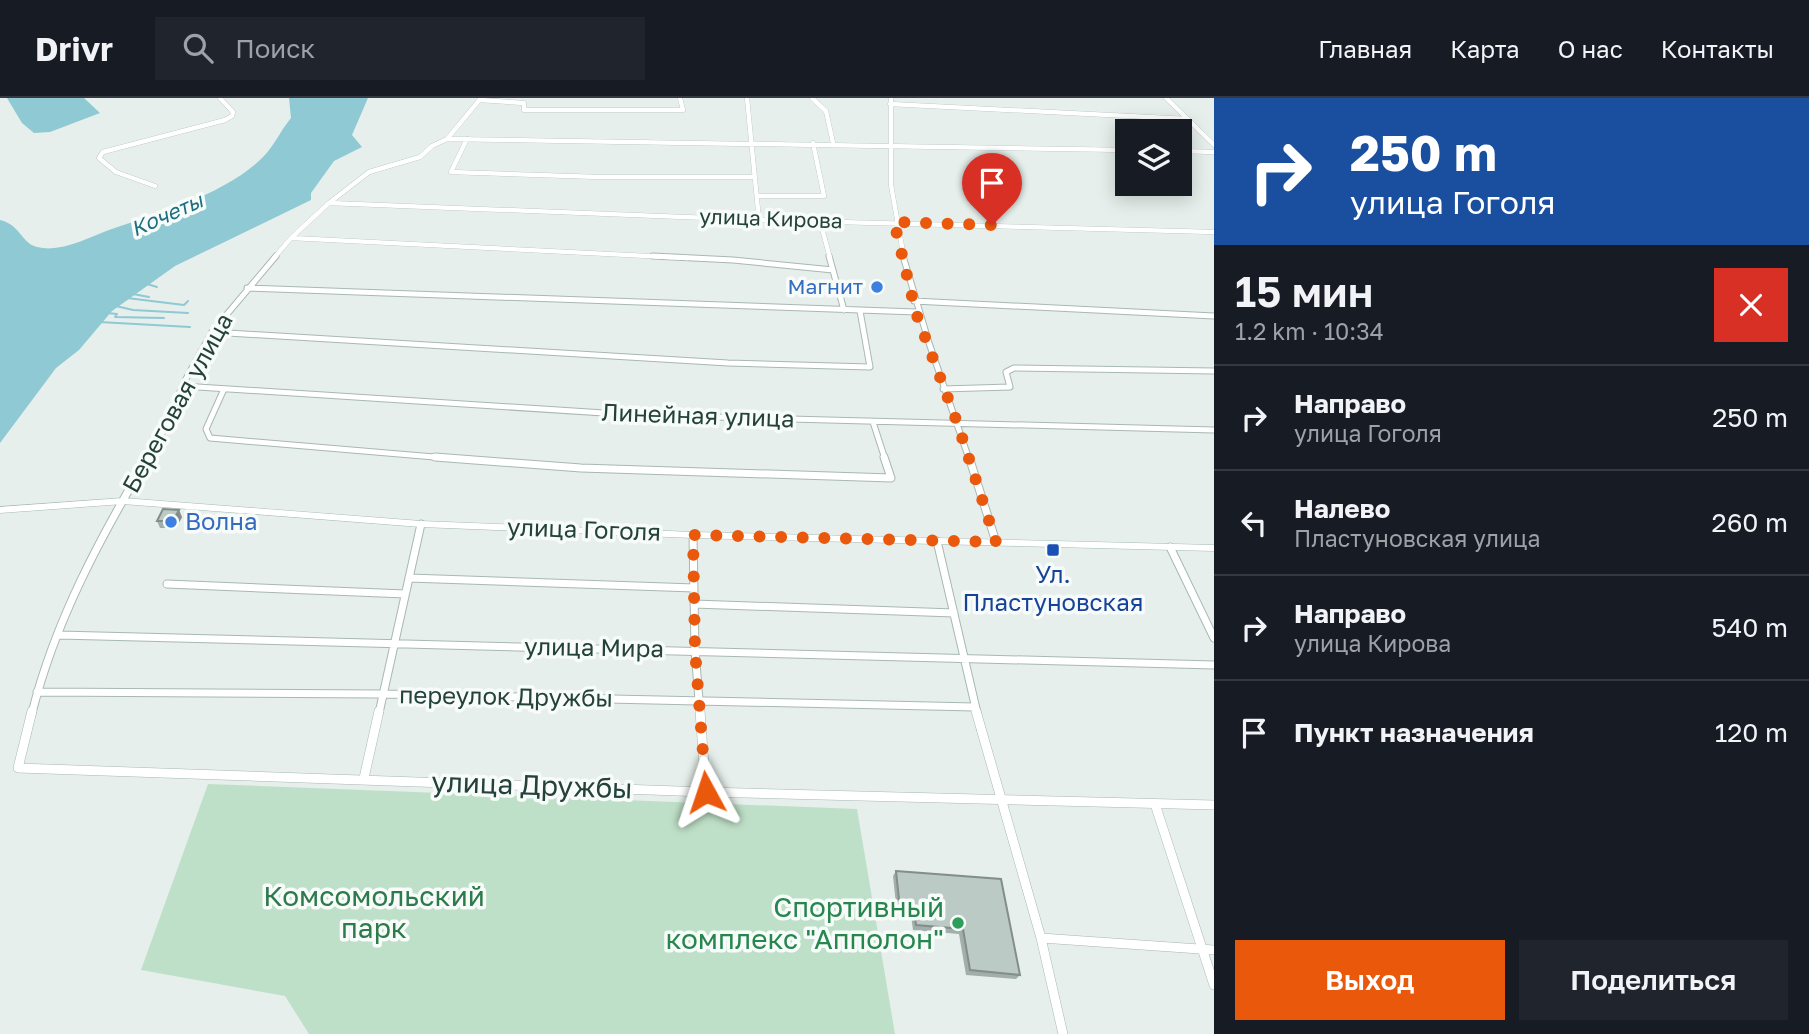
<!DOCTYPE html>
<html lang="ru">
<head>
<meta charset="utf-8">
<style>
	body { margin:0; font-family:"Golos Text",sans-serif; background:#20242c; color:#f1f3f6; height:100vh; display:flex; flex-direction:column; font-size:26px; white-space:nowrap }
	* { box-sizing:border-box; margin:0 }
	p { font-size:23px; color:#9ea1a6 }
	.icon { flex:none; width:38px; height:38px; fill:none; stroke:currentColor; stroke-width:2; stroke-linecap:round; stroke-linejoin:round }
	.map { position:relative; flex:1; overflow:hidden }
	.panel { display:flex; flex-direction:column; background:#171b24; width:595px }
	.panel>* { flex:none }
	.top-card { background:#1a4fa0; color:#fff; overflow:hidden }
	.fabs { position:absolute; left:1115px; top:21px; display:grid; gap:14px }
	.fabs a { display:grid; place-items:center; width:77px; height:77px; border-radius:0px; background:#171b24; box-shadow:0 4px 18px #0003; font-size:35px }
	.pin { position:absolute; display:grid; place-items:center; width:60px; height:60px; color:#fff; margin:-72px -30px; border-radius:50% 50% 50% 0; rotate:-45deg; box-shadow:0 0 7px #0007 }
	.pin .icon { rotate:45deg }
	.me { position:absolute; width:77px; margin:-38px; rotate:355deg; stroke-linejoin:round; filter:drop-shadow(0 0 5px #0008) }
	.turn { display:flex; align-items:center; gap:24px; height:147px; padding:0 21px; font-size:32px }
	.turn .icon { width:91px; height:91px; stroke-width:2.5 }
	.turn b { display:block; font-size:49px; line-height:60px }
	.round { display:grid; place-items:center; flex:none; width:74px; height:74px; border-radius:0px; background:#20242c }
	.summary { display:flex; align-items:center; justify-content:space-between; height:119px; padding:0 21px }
	h1 { font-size:42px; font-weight:600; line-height:52px }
	.cta { display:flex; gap:14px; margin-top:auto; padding:14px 21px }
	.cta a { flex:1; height:80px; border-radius:0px; background:#ea580c; color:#fff; font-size:28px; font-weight:600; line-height:80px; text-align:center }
	.cta a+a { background:#20242c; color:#f1f3f6 }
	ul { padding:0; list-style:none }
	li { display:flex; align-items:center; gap:21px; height:105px; padding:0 21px; border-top:2px solid #363941 }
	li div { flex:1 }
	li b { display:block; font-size:26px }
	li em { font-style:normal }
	header { display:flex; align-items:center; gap:42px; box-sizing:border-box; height:98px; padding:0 35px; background:#171b24; border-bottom:2px solid #363941 }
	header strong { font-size:33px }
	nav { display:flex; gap:38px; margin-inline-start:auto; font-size:24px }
	.search { width:490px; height:63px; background:#20242c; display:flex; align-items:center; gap:18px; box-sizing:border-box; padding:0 24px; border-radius:0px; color:#9ea1a6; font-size:26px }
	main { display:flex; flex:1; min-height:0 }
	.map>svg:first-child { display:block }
</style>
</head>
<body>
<header>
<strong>Drivr</strong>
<div class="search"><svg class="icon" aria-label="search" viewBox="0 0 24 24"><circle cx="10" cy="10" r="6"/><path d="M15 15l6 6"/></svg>Поиск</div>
<nav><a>Главная</a><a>Карта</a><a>О нас</a><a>Контакты</a></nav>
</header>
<main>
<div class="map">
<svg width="1214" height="936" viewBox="0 0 1214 936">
	<rect width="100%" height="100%" fill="#e6efeb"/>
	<path fill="#bfe0c8" d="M208,686L857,711L895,936H309L285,898L141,872Z"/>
	<path fill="#8ec9d4" d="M7,0H84L100,15L50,34L34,35L22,25Z
		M289,0H368L352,37L362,49L334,63L311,95V102L175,168L112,213L79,252L56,270L0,345V122C21,127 21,145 37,149C61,155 87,140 109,132C157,116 227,96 263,59C274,48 281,32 291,20Z"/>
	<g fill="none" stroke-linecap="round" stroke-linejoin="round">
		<path stroke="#8ec9d4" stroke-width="2" d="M147,186L157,189
			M133,196L149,199
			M127,200L184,207L188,203
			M116,208L133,212L188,215
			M107,215L117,216L115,219L164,220
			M99,224L190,229"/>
		<defs>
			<path id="street-far3" d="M747,0L759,122
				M812,0L826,13L833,45
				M891,0V87L904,160
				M1166,0L1214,47
				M480,2L524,5V12H683L680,0
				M890,6L1187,21
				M447,41L1127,52
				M467,41L451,74L599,79H754
				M1180,53L1214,54
				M155,88L116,74L99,60L103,54L225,22L232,18L233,14L220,0
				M757,98H824L813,45
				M329,105L759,122L1214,134
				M820,123L830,160
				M291,140L688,160
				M274,160L291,140L329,105L369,74L420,59L432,48L447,41L481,0"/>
			<path id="street-far2" d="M653,158L733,162L833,172
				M829,158L844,212
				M903,158L929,245L969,361
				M247,190L916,214
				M914,203L1214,218
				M212,234L728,265L870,269L860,213
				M182,288L635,317L1214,332
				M224,291L206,331L210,340L458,361
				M943,291L1010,289L1006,274L1014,270L1214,273
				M873,324L885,361
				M147,361L171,320L182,288L212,234L276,158"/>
			<path id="street-far1" d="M435,359L581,370L891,380L884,359
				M969,359L996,444
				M693,437L695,552L700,615
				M937,443L977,615
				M1170,449L1214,540
				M409,480L694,490
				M167,486L405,496
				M694,506L954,515
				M59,537L1214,567
				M37,594L382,596L975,609
				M32,615C55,523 100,440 148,359
				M379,615L421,426"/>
			<path id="street" d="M32,613L18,670L706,694L1214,707
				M700,613L706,694
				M976,613L1041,840L1063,936
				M364,680L379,613
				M1155,706L1214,887
				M1041,840L1214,852"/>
			<path id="secondary" d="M123,400L421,423L693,434L1214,447V453L693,440L421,429L123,406L0,415V409Z"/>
		</defs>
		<use href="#street-far3" stroke="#a8b8b2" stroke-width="5"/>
		<use href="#street-far2" stroke="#a8b8b2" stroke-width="7"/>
		<use href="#street-far1" stroke="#a8b8b2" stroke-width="9"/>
		<use href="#street" stroke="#a8b8b2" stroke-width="10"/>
		<use href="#secondary" stroke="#a4bbb3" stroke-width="1"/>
		<use href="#street-far3" stroke="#fff" stroke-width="4.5"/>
		<use href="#street-far2" stroke="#fff" stroke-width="5"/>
		<use href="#street-far1" stroke="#fff" stroke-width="7"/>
		<use href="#street" stroke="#fff" stroke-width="9"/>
		<use href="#secondary" fill="#fff" fill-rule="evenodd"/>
	</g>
	<path fill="#a1aea9" d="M182,419L176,430H160L157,423Z
		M896,773L1020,877L1016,881L966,877L959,836L913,832L911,817L897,816L893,778Z"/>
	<path fill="#838d89" d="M179,412L182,419L176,430L173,423Z"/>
	<path fill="#bbcac4" stroke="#838d89" stroke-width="2" d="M163,411L179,412L173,423H157Z
		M896,773L1001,781L1020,877L970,872L963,831L916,827L914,812L900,811Z"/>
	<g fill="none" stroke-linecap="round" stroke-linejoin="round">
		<path stroke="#ea580c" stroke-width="12" stroke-dasharray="0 21.6" d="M706,694L695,552L693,437L996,444L958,327L916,215L894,124L992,127"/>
	</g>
	<g fill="#3f7fe0" stroke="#f7fbf9" stroke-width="2.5">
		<circle cx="877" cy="189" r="7"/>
		<circle cx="171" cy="424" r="7"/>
	</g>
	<rect fill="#1a4fb4" stroke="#f7fbf9" stroke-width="2.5" x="1046" y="445" width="14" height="14" rx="3.5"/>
	<circle fill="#2e9e5b" stroke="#f7fbf9" stroke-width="2.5" cx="958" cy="825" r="7"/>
	<g text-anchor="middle" stroke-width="7" stroke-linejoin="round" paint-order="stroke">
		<g font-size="21" font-style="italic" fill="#1c6f80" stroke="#f7fbf9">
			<text transform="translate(167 117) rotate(-24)" y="7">Кочеты</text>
		</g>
		<g font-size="21" fill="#24423a" stroke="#f7fbf9">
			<text transform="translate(771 121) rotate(2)" y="7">улица Кирова</text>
		</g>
		<g font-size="21" fill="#366cbe" stroke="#f7fbf9" text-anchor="end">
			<text x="863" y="196">Магнит</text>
		</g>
		<g font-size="24" fill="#24423a" stroke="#f7fbf9">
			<text transform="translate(178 305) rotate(-61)" y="8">Береговая улица</text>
			<text transform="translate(698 318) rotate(2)" y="8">Линейная улица</text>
			<text transform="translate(584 432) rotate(2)" y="8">улица Гоголя</text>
			<text transform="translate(594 550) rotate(1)" y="8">улица Мира</text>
			<text transform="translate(506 599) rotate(1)" y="8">переулок Дружбы</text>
		</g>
		<g font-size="24" fill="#366cbe" stroke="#f7fbf9" text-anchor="start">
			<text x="185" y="432">Волна</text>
		</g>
		<g font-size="24" fill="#164399" stroke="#f7fbf9">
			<text x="1053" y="485">Ул.<tspan x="1053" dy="28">Пластуновская</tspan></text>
		</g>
		<g font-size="28" fill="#24423a" stroke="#f7fbf9">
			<text transform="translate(532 687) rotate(2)" y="10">улица Дружбы</text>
		</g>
		<g font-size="28" fill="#2d7a4b" stroke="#f7fbf9">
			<text x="374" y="808">Комсомольский<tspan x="374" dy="32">парк</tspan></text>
		</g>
		<g font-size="28" fill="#27864d" stroke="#f7fbf9" text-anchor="end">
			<text x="944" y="819">Спортивный<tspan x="944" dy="32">комплекс "Апполон"</tspan></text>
		</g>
	</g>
</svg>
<div class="fabs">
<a><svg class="icon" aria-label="layers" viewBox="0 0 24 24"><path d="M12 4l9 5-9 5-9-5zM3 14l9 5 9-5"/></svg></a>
</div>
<div class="pin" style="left:992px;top:127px;background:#d93025"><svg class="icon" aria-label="arrive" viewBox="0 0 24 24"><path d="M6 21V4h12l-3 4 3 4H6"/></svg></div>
<svg class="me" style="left:706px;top:694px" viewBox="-20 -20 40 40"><path d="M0-17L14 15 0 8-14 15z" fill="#ea580c" stroke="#fff" stroke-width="4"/></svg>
</div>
<section class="panel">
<div class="top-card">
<div class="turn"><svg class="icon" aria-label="right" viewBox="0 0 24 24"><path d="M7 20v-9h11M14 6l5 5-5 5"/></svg><div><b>250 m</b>улица Гоголя</div></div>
</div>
<div class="summary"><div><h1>15 мин</h1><p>1.2 km · 10:34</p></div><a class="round" style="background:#d93025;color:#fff"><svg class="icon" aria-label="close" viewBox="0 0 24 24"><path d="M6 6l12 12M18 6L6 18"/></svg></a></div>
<ul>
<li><svg class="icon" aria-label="right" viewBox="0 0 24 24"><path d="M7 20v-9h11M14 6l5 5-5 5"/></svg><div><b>Направо</b><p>улица Гоголя</p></div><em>250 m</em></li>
<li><svg class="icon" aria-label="left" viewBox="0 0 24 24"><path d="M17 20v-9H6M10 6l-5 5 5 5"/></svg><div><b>Налево</b><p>Пластуновская улица</p></div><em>260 m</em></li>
<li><svg class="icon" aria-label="right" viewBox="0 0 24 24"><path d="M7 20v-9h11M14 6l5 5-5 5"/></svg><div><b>Направо</b><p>улица Кирова</p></div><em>540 m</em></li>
<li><svg class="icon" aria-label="arrive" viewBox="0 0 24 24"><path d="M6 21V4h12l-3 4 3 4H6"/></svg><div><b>Пункт назначения</b></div><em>120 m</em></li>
</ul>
<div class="cta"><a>Выход</a><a>Поделиться</a></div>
</section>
</main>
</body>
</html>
